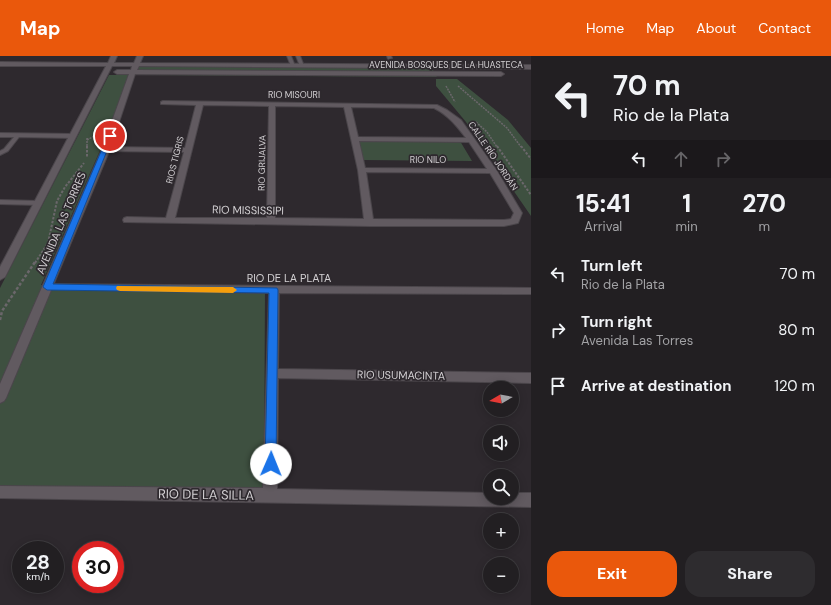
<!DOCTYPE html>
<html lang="en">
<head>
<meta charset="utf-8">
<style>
	body { margin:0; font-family:"DM Sans",sans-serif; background:#2e2c2f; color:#f1f3f6; height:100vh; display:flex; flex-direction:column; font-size:15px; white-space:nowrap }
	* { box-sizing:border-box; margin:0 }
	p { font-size:13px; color:#a2a2a5 }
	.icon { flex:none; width:22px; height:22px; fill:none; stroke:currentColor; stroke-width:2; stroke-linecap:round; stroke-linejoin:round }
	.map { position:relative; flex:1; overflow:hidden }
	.side { display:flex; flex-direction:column; background:#221f22; width:300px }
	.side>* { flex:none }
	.banner { background:#221f22; color:#f1f3f6; overflow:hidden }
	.needle { width:26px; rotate:260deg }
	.fabs { position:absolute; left:483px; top:325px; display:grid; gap:8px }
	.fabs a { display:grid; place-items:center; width:36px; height:36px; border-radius:50%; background:#221f22; box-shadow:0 2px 10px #0003,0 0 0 1px #3f3d40; font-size:20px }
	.speed { position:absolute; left:12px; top:485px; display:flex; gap:8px; font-size:20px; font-weight:700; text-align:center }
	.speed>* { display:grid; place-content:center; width:52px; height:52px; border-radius:50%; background:#221f22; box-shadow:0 2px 10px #0003,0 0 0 1px #3f3d40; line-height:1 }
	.speed small { font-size:10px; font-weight:400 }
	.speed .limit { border:6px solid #d22; background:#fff; color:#111 }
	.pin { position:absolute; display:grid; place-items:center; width:34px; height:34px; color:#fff; margin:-17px; border:2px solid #fff; border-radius:50%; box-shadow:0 1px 4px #0007 }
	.me { position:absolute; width:44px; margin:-22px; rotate:1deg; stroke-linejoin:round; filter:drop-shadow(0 0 3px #0008) }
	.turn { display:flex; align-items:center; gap:14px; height:84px; padding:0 16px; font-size:18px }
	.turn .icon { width:52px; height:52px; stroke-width:2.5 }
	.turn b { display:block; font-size:28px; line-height:34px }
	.lanes { display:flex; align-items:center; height:38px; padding:0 16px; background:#0003; justify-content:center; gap:20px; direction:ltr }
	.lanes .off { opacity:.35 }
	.eta { display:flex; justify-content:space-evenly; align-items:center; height:68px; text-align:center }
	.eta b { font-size:24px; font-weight:800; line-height:28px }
	.cta { display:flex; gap:8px; margin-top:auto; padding:8px 16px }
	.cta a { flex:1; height:46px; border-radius:16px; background:#ea580c; color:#fff; font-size:16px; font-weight:800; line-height:46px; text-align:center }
	.cta a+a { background:#2e2c2f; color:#f1f3f6 }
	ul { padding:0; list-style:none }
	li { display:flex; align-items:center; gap:12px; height:56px; padding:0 16px }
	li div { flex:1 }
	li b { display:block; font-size:15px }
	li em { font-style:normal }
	header { display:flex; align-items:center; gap:24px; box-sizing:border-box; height:56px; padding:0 20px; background:#ea580c; color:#fff }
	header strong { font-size:19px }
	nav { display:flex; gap:22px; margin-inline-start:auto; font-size:14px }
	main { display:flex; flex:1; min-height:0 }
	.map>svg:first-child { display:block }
</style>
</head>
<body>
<header>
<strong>Map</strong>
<nav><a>Home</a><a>Map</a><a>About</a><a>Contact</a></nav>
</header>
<main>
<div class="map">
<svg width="531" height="549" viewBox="0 0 531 549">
	<rect width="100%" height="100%" fill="#2e292e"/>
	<path fill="#3e5040" d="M137,8L430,9L437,21L133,19L41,229L265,232L264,438L0,433V232L109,19H133Z
		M436,23H457L508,64L531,92V160L466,66L436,30Z
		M359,85H460L472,105L363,104Z"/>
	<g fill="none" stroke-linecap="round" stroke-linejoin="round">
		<defs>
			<path id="service" d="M287,0H291L295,10H291Z
				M296,0H300L304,10H300Z
				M387,0H391L392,2L388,3Z
				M0,77L73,78L76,80L73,82L19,81L8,95L0,99V95L4,93L14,81H0Z
				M0,144L38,145L41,147L38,149L0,148Z"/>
			<path id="minor" d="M163,45L437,49L447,54L461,64L497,115L522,157L518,167L504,170H369L124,166L123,164L124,162L127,161L166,162L184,96L106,95L102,93L106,91L185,92L196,49L161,48V46ZM203,49L269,50L267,162H175ZM275,50L344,51L358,114L364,163L275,162ZM351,51L434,52C448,59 456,69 466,82L358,81ZM359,85L469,86L487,113L365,112ZM366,116L490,117L514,157L511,163L504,164L373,163Z
				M47,228L531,232V238L279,237L278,313L531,317V327L278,322L277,433L490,437V442H512V437H531V451L0,442V430L263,432L269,237L43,233L42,231Z"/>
			<path id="tertiary" d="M111,0H117L114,7H134L137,0H143L140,7L531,9V13L139,10L137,14L501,16L504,18L501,20L135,18L110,93L6,342L4,345L0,347V328L102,93L129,18H117L114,16L117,14H131L132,10H112L5,221L0,224V211L106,10H0V6L108,7Z"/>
		</defs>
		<use href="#service" stroke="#4b464b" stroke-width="2"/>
		<use href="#minor" stroke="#4b464b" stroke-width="2"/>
		<use href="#tertiary" stroke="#4b464b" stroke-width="2"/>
		<path stroke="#6b676b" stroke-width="1.5" stroke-dasharray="2 1" stroke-linecap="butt" d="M446,30L455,46
			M458,30L507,72L521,91
			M476,66L487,76L497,91
			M87,82V91
			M87,84L96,79"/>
		<path stroke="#6b676b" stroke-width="2" stroke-dasharray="2.5 1.5" stroke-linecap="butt" d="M87,90V101
			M497,90L531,139
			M521,90L531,103
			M35,207L48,187L57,145L65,131L84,107"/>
		<path stroke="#6b676b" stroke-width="2.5" stroke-dasharray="3 2" stroke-linecap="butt" d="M0,264L2,255L35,206"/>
		<use href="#service" fill="#615a60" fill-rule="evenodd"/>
		<use href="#minor" fill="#615a60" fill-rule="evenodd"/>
		<use href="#tertiary" fill="#615a60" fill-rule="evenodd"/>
	</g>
	<path fill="#1a73e8" stroke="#114b97" d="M108,79L113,80L53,228L277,232L278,234L276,408L275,412L271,413L267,412L265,408L269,237L47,234L43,231Z"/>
	<path fill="#f59e0b" d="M117,230L233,231L237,234L233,237L120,235L117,234L116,232Z"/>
	<g text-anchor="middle" stroke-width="3.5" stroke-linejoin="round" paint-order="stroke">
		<g font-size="9" fill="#d3d0d3" stroke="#2e292e">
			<text x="446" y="12">AVENIDA BOSQUES DE LA HUASTECA</text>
			<text x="294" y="42">RIO MISOURI</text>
			<text transform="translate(493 100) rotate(56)" y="3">CALLE RÍO JORDÁN</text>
			<text transform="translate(175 104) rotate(-76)" y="3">RIOS TIGRIS</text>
			<text x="428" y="107">RIO NILO</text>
			<text transform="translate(262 107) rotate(-89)" y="3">RIO GRIJALVA</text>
		</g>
		<g font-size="11" fill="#d3d0d3" stroke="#2e292e">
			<text transform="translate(248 154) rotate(1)" y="4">RIO MISSISSIPI</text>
			<text transform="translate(61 167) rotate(-67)" y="4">AVENIDA LAS TORRES</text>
			<text x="289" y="226">RIO DE LA PLATA</text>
			<text transform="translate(401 319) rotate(1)" y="4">RIO USUMACINTA</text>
		</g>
		<g font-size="13" fill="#d3d0d3" stroke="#2e292e">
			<text transform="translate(206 438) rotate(1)" y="5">RIO DE LA SILLA</text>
		</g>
	</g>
</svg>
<div class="fabs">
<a><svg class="needle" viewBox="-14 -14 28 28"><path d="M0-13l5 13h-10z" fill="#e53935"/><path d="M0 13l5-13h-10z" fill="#a2a2a5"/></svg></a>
<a><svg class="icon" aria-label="sound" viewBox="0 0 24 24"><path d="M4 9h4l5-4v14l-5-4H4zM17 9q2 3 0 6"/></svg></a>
<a><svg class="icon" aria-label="search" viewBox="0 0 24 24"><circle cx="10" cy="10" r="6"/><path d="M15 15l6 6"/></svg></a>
<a>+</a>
<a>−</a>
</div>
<div class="speed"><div>28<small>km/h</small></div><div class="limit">30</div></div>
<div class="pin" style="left:110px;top:80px;background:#d93025"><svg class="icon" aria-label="arrive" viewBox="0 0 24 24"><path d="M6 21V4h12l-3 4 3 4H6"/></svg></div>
<svg class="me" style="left:271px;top:408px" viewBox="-20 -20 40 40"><circle r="19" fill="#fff"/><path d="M0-13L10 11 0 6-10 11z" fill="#1a73e8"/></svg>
</div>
<section class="side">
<div class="banner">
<div class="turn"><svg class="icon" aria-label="left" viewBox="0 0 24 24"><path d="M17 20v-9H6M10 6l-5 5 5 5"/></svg><div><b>70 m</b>Rio de la Plata</div></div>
<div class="lanes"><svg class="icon" aria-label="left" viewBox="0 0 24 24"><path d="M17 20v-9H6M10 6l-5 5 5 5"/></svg><svg class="icon off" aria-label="ahead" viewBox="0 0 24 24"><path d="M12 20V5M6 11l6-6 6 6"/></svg><svg class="icon off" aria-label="right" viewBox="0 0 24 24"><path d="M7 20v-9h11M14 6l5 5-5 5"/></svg></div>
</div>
<div class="eta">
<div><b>15:41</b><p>Arrival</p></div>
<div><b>1</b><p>min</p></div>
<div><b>270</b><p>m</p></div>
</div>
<ul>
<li><svg class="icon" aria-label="left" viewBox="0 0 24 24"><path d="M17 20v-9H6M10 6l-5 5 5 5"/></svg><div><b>Turn left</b><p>Rio de la Plata</p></div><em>70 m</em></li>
<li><svg class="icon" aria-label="right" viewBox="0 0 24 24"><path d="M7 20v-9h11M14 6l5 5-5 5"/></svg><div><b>Turn right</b><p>Avenida Las Torres</p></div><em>80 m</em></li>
<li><svg class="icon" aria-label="arrive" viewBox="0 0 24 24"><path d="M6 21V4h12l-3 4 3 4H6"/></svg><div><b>Arrive at destination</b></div><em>120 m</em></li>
</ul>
<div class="cta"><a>Exit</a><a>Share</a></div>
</section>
</main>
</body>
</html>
